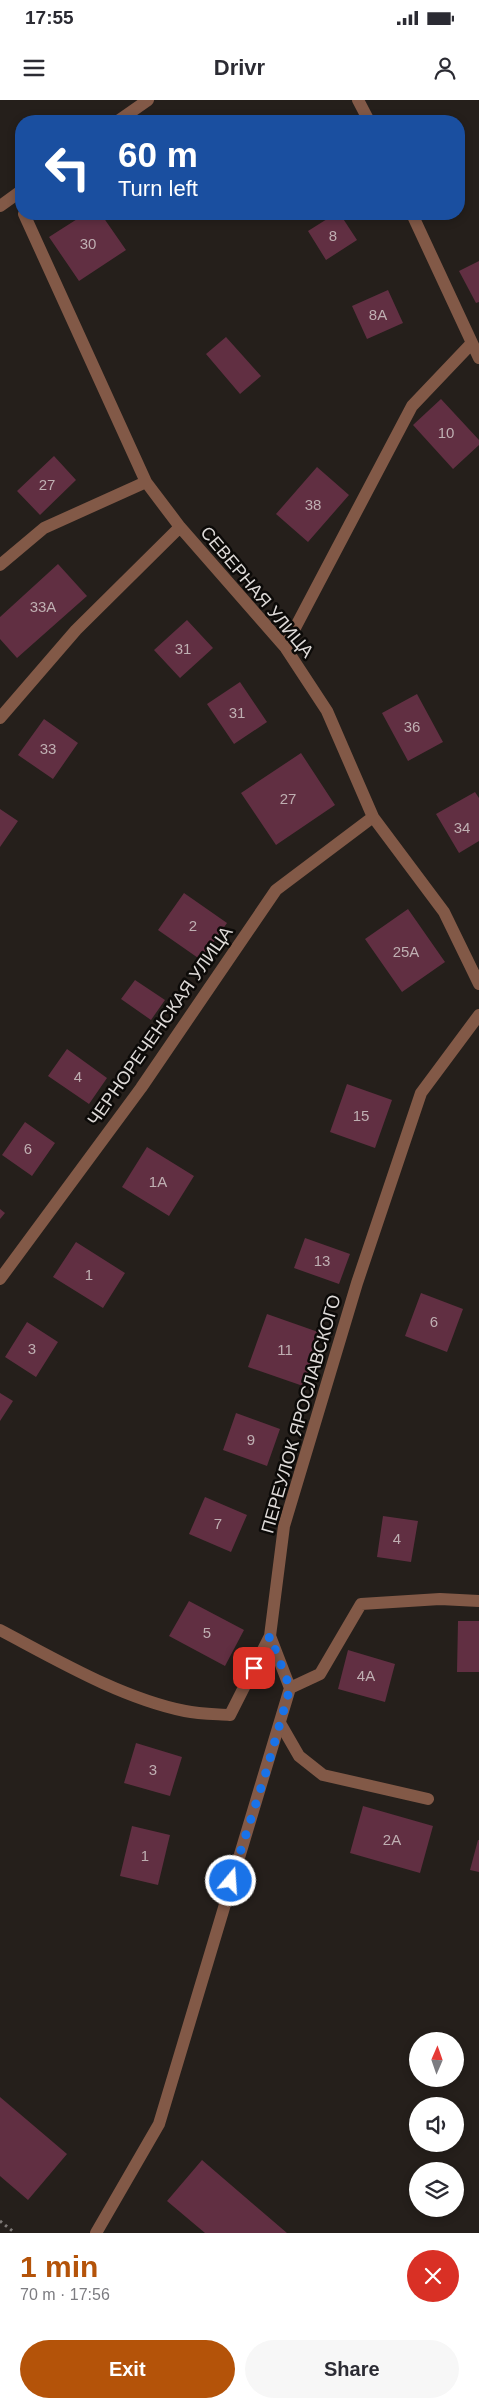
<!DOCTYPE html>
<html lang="en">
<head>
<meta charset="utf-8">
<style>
	body { margin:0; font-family:Helvetica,sans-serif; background:#f7f7f7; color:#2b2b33; height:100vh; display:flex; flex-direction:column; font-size:19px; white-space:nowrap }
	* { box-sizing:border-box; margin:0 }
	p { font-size:16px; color:#7c7c81 }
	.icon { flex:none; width:28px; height:28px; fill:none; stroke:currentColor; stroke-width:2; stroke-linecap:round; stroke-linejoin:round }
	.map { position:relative; height:2133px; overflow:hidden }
	.sheet { display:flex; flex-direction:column; background:#fff; flex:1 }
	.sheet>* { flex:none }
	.top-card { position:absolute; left:15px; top:15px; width:450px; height:105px; border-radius:20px; box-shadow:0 2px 8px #0003; background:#1a4fa0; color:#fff; overflow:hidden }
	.needle { width:32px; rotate:2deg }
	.controls { position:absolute; left:409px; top:1932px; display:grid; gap:10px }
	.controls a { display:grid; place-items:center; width:55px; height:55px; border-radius:50%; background:#fff; box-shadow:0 2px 8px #0003; font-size:25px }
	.pin { position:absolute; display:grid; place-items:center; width:42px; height:42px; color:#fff; margin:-21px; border-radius:10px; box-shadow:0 2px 8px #0006 }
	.me { position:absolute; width:55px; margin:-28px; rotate:18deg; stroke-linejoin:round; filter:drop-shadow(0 0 4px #0008) }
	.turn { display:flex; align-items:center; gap:18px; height:105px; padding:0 20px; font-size:22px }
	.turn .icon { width:65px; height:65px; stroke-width:2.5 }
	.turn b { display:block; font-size:35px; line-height:42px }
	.round { display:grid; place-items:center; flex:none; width:52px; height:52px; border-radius:26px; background:#f7f7f7 }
	.headline { display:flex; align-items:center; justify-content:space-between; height:85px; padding:0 20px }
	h1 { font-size:30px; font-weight:700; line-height:38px; color:#b45309 }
	.cta { display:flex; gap:10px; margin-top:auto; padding:10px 20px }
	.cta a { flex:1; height:58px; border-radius:30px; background:#b45309; color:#fff; font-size:20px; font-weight:700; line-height:58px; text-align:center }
	.cta a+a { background:#f7f7f7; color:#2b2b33 }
	.status { display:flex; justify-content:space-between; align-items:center; height:35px; padding:0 25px; background:#fff; direction:ltr }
	.status svg { height:14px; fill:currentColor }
	header { display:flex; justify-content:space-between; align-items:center; height:65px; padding:0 20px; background:#fff; font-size:22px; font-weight:700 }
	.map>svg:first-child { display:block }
</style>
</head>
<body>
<div class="status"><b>17:55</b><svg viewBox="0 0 49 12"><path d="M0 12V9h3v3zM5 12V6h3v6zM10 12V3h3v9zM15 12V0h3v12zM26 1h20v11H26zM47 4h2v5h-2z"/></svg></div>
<header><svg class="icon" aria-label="menu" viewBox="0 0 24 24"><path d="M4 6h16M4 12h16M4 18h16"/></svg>Drivr<svg class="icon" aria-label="person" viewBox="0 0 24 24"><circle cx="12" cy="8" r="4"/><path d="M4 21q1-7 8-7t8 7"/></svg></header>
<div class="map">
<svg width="479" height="2133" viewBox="0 0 479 2133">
	<rect width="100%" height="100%" fill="#251f1b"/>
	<path fill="#612f42" d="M85,114H101L126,150L79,181L49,137Z
		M335,114H340L357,140L326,160L308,131Z
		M479,161V202L476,203L459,171Z
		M388,190L403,223L367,239L352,206Z
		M226,237L261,276L240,294L206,254Z
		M441,299L479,340V345L453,369L413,325Z
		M54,356L76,380L40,415L17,391Z
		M317,367L349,395L308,442L276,414Z
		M58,464L87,496L17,558L0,539V517Z
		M187,520L213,548L180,578L154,550Z
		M240,582L267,622L234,644L207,604Z
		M417,594L443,642L408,661L382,613Z
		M44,619L78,643L53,679L18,655Z
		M301,653L335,705L276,745L241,693Z
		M475,692L479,698V741L459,753L436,714Z
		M0,709L18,721L0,747Z
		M184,793L227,823L201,860L158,830Z
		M408,809L445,862L402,892L365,839Z
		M135,880L165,900L151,920L121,899Z
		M67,949L107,978L89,1004L48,976Z
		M347,984L392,1000L375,1048L330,1032Z
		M25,1022L55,1043L32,1076L2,1055Z
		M147,1047L194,1076L169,1116L122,1087Z
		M0,1109L5,1113L0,1119Z
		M305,1138L350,1154L339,1184L294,1168Z
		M76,1142L125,1173L103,1208L53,1177Z
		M421,1193L463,1209L447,1252L405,1236Z
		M267,1214L321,1233L303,1286L248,1267Z
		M27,1222L58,1242L36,1277L5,1257Z
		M0,1293L13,1301L0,1321Z
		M236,1313L280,1329L267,1366L223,1350Z
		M205,1397L247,1415L231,1452L189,1434Z
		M383,1416L418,1421L411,1462L377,1457Z
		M189,1501L244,1530L225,1566L169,1536Z
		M458,1521H479V1572H457Z
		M348,1550L395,1564L385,1602L338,1589Z
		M136,1643L182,1657L170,1696L124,1683Z
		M363,1706L433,1726L420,1773L350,1753Z
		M132,1726L170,1735L158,1785L120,1776Z
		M478,1740H479V1772L470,1770Z
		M0,1997L67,2054L28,2100L0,2076Z
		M202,2060L287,2133H205L167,2101Z"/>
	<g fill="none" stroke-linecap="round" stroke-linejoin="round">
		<path stroke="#7e7976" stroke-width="3" stroke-dasharray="2.5 4" stroke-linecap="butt" d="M0,2121L15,2133"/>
		<path stroke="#825947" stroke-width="12" d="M280,1623L299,1656L323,1675L428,1699"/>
		<path stroke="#825947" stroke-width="12" d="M358,0L369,21
			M118,21L148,0
			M0,106L21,91
			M24,114L146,382L180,427L285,547L327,611L373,717L444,812L479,884
			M412,114L479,258
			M0,465L44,428L146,382
			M285,547L412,306L471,244
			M0,618L76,530L180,427
			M0,1179L141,988L276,790L373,717
			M0,1530C57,1560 121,1598 185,1611C199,1614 215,1614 230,1615L270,1536
			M290,1588L320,1574L361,1504L440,1499L479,1501
			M96,2133L159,2024L290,1588L270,1536L284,1426L357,1183L421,993L479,915"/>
	</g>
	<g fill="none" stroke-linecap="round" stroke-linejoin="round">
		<path stroke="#1a73e8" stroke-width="9" stroke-dasharray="0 16.2" d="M231,1781L267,1669L290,1588L270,1536L254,1568"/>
	</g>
	<g text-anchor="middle" stroke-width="5" stroke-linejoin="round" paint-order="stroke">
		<g font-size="15" fill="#bfafb2">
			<text x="333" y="141">8</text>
			<text x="88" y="149">30</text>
			<text x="378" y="220">8А</text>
			<text x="446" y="338">10</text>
			<text x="47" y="390">27</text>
			<text x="313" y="410">38</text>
			<text x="43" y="512">33А</text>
			<text x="183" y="554">31</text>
			<text x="237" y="618">31</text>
			<text x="412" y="632">36</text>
			<text x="48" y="654">33</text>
			<text x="288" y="704">27</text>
			<text x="462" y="733">34</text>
			<text x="193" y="831">2</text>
			<text x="406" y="857">25А</text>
			<text x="78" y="982">4</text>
			<text x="361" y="1021">15</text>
			<text x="28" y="1054">6</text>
			<text x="158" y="1087">1А</text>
			<text x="322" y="1166">13</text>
			<text x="89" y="1180">1</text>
			<text x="434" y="1227">6</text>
			<text x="32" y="1254">3</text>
			<text x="285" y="1255">11</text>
			<text x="251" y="1345">9</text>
			<text x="218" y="1429">7</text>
			<text x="397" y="1444">4</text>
			<text x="207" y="1538">5</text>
			<text x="366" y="1581">4А</text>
			<text x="153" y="1675">3</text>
			<text x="392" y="1745">2А</text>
			<text x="145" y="1761">1</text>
		</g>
		<g font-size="18" fill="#dedad8" stroke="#0c0a08">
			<text transform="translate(257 492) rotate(50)" y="6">СЕВЕРНАЯ УЛИЦА</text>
			<text transform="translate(160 926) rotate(-55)" y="6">ЧЕРНОРЕЧЕНСКАЯ УЛИЦА</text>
			<text transform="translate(301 1314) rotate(-74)" y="6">ПЕРЕУЛОК ЯРОСЛАВСКОГО</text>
		</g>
	</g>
</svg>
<div class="controls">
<a><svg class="needle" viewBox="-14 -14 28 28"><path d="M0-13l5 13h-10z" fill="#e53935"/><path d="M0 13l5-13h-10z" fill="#7c7c81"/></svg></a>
<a><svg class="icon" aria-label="sound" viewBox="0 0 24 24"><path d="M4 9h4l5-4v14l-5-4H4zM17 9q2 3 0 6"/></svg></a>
<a><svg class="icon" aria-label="layers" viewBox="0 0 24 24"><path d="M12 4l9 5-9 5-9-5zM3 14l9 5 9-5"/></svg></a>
</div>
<div class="pin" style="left:254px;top:1568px;background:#d93025"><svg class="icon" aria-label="arrive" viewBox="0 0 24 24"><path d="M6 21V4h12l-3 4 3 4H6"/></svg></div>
<svg class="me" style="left:231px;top:1781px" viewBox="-20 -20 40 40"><circle r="17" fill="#1a73e8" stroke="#fff" stroke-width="3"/><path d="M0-11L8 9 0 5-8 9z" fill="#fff"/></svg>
<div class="top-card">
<div class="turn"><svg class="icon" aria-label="left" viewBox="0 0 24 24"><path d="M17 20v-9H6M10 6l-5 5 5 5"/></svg><div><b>60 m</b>Turn left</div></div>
</div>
</div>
<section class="sheet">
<div class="headline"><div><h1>1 min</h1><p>70 m · 17:56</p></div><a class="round" style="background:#d93025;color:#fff"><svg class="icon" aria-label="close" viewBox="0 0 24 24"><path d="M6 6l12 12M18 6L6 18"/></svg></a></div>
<div class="cta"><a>Exit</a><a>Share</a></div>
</section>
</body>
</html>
